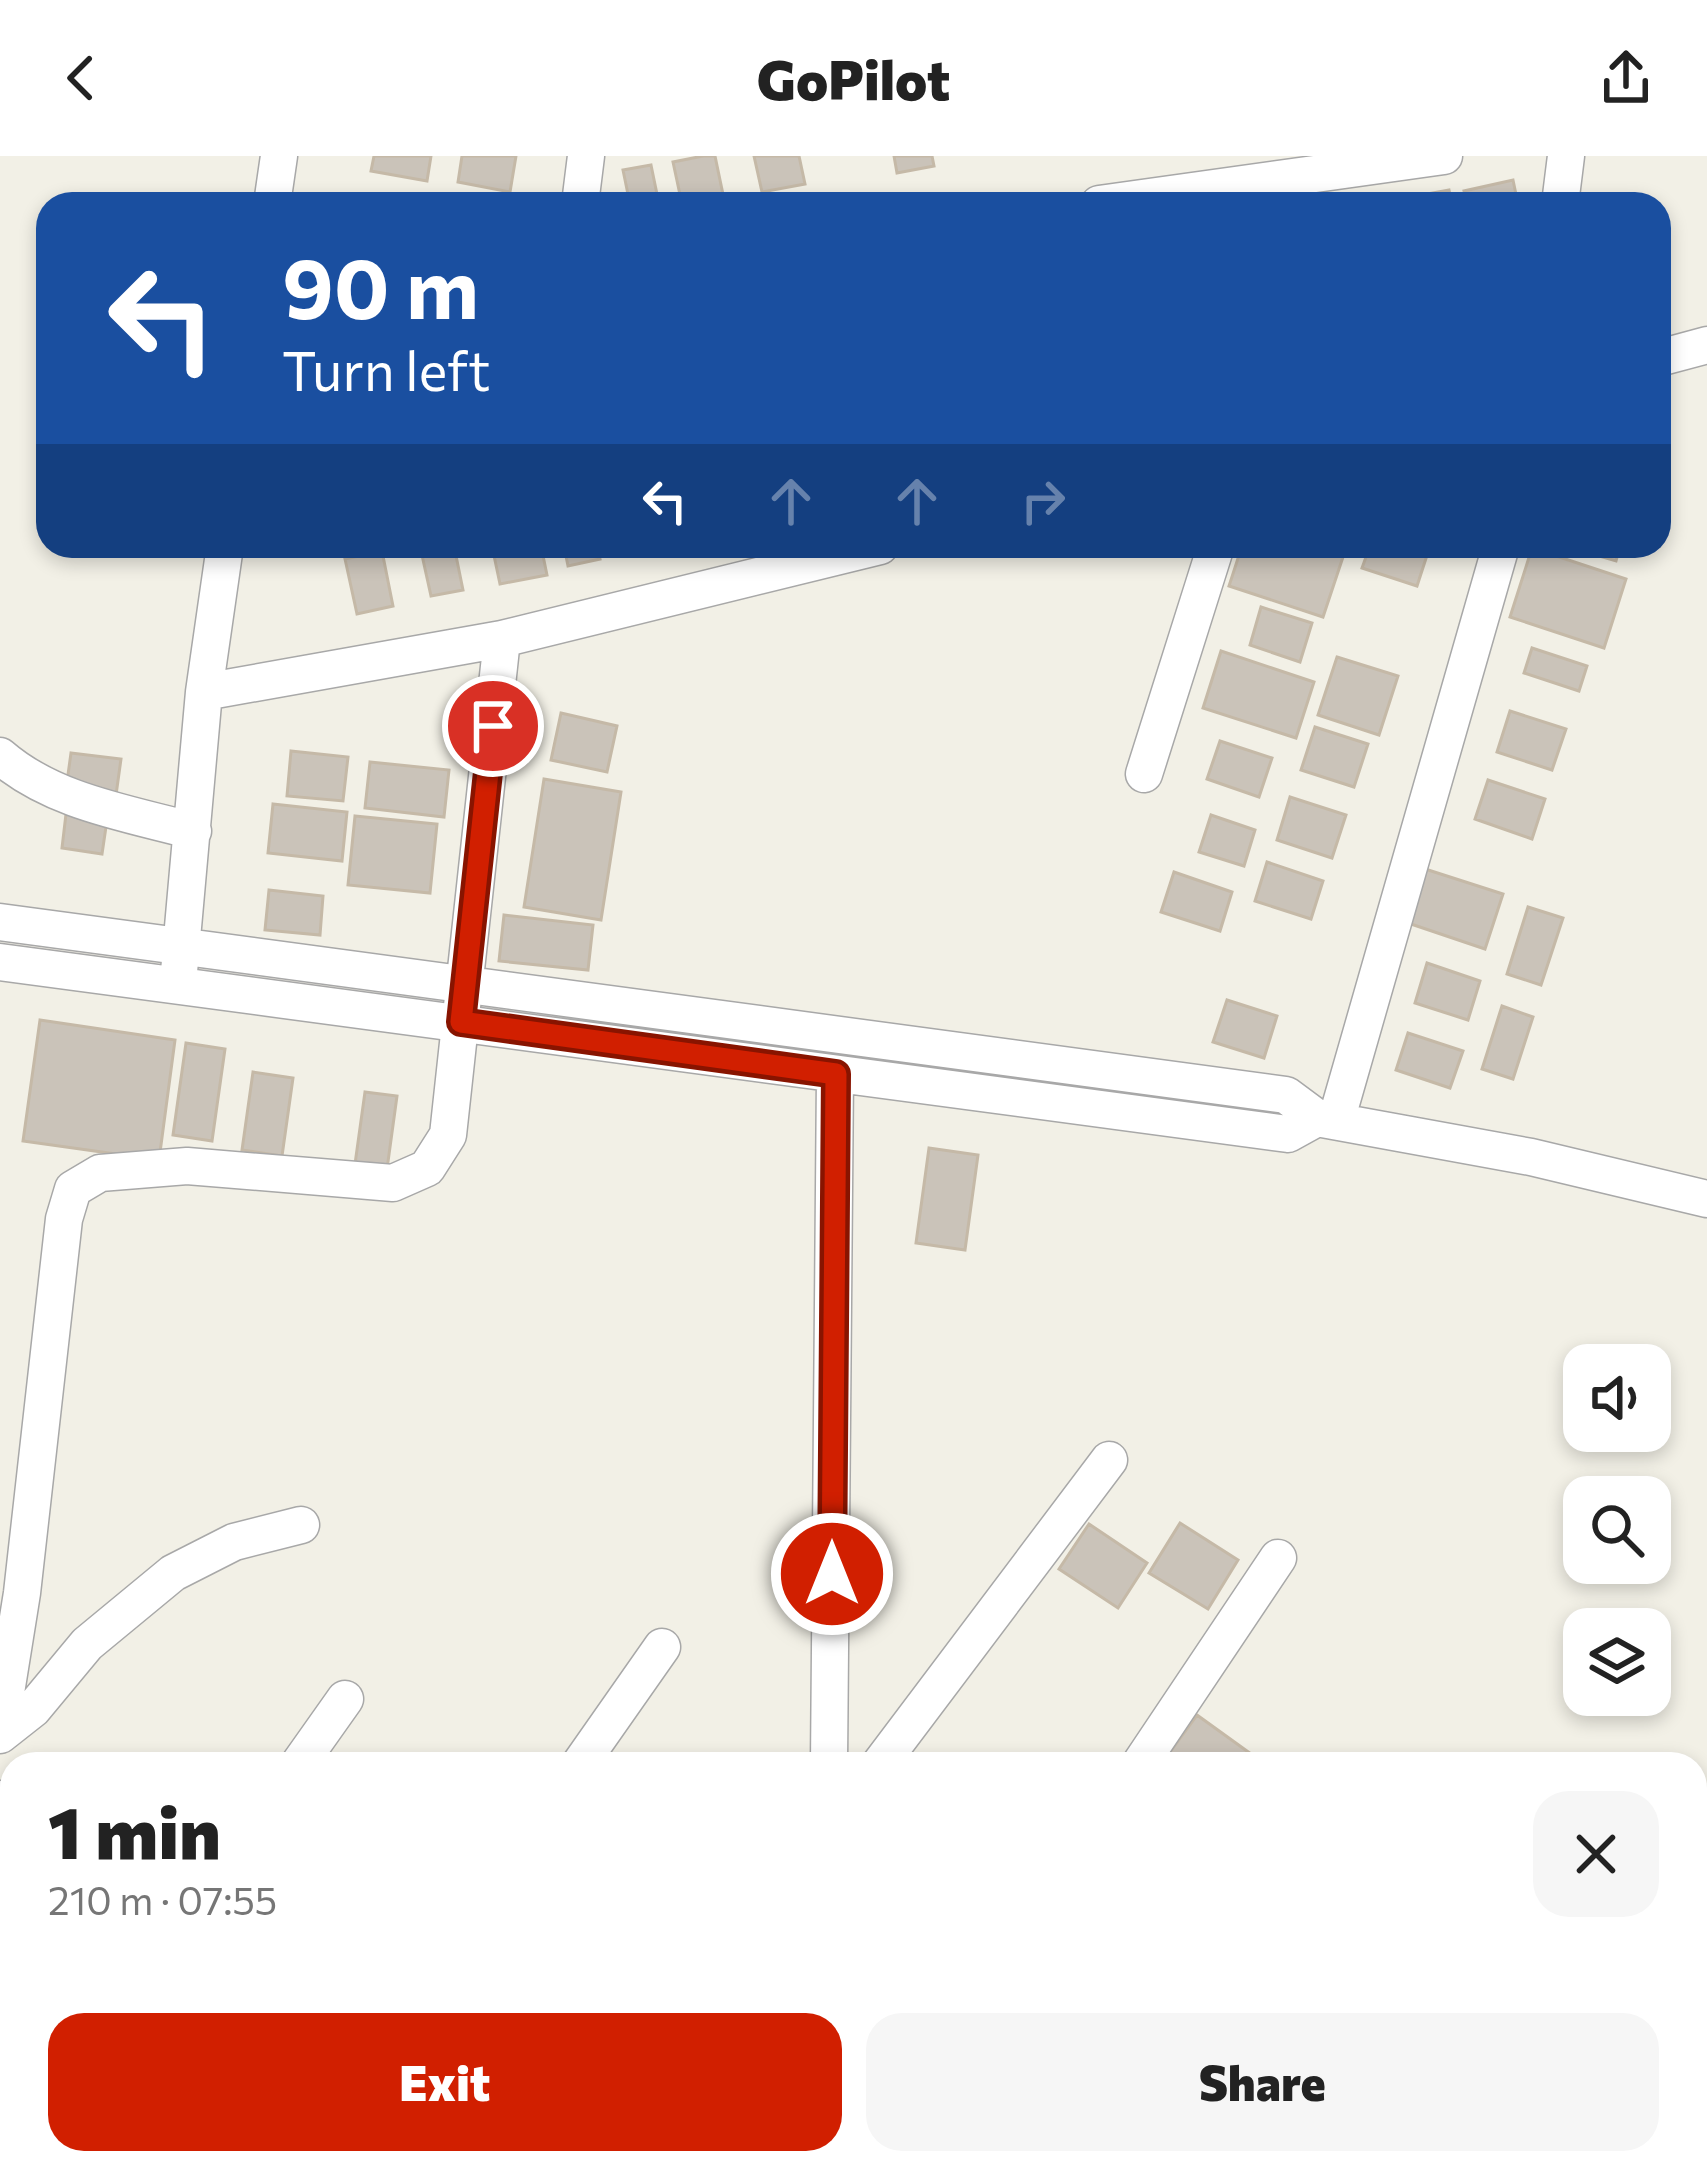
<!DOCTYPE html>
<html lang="en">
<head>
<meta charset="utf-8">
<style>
	body { margin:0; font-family:Commissioner,sans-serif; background:#f6f6f6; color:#222; height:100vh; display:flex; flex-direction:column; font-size:45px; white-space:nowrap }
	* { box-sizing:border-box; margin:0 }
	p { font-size:39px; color:#767676 }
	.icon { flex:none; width:66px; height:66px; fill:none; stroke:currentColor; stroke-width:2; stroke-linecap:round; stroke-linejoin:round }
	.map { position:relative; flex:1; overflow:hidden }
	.drawer { position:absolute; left:0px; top:1596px; width:1707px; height:423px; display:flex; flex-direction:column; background:#fff; border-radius:36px 36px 0 0; box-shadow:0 6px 18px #0003 }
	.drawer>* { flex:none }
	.guide { position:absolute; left:36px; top:36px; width:1635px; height:366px; border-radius:36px; box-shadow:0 6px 18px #0003; background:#1a4fa0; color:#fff; overflow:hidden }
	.fabs { position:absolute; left:1563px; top:1188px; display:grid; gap:24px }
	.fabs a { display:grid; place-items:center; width:108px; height:108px; border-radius:24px; background:#fff; box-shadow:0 6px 18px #0003; font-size:60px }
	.pin { position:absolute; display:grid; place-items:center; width:102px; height:102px; color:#fff; margin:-51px; border:6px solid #fff; border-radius:50%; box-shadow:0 3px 12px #0007 }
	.me { position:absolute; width:132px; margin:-66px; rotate:0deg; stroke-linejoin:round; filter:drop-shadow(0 0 9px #0008) }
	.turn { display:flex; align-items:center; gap:42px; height:252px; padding:0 48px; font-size:54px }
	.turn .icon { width:156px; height:156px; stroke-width:2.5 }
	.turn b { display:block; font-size:84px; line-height:102px }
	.lanes { display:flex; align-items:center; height:114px; padding:0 48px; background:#0003; justify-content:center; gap:60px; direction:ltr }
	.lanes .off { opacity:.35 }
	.round { display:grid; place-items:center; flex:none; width:126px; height:126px; border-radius:36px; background:#f6f6f6 }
	.head { display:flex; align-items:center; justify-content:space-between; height:204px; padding:0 48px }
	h1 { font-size:72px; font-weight:800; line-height:90px }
	.action { display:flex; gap:24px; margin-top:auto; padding:24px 48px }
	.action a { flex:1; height:138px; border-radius:36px; background:#d11f00; color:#fff; font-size:48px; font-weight:800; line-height:138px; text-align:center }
	.action a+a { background:#f6f6f6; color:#222 }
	header { display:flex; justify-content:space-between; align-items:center; height:156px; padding:0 48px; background:#fff; font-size:54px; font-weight:800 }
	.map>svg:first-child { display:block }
</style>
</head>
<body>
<header><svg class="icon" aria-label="back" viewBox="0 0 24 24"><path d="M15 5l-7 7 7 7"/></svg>GoPilot<svg class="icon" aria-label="share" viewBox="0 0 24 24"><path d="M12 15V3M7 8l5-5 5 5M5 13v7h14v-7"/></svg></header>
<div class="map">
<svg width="1707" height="2017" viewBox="0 0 1707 2017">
	<rect width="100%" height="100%" fill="#f2f0e6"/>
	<path fill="#cac3b9" stroke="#c5b9a7" stroke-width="3" d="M374,0H431L427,25L371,15Z
		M462,0H516L510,36L458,26Z
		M703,0H715L725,48H682L673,6Z
		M754,0H799L805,28L762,36Z
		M894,0H932L934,10L897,17Z
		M651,9L659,48H630L623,14Z
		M1513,24L1518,48H1467L1464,35Z
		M1449,34L1452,48H1396L1395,44Z
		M420,390H454L463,434L431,440Z
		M492,390H541L547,419L500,428Z
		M564,390H597L600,403L568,410Z
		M1242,390H1309L1343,401L1323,461L1229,430Z
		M1370,390H1430L1417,430L1362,412Z
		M1565,390H1620L1616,405Z
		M1532,392L1626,423L1604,492L1510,461Z
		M382,395L393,450L357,458L345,403Z
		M1261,451L1312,467L1300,506L1250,489Z
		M1532,492L1587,510L1579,535L1524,517Z
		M1221,495L1314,526L1296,582L1203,552Z
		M1337,501L1398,520L1379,579L1318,559Z
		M1510,555L1566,573L1552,614L1497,596Z
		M561,557L617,570L607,616L551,604Z
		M1315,571L1368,588L1354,631L1301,614Z
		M1220,585L1272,602L1259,641L1207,623Z
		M291,595L348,601L343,645L287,640Z
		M71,597L121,603L116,639L66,633Z
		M370,606L449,614L444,661L365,652Z
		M544,623L621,636L601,764L524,751Z
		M1488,624L1545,643L1532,683L1475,663Z
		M1290,641L1346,659L1332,702L1277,684Z
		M273,648L347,656L342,705L268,697Z
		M66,658L107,664L102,698L62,692Z
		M1211,659L1255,674L1244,710L1199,696Z
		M355,660L437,668L430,737L348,729Z
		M1267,706L1323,725L1311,763L1255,745Z
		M1422,712L1503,738L1485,793L1405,766Z
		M1174,716L1232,736L1220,775L1161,756Z
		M269,734L323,740L320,779L265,774Z
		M1528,751L1563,762L1541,829L1507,818Z
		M504,759L593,769L588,814L499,805Z
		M1427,807L1480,825L1468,864L1415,847Z
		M1227,844L1277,860L1264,902L1213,886Z
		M1502,850L1533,861L1513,923L1482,913Z
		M40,864L175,884L159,1004L23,985Z
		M1408,877L1463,895L1450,932L1396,914Z
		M186,887L225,893L212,985L173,979Z
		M253,916L293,922L282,1000L242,994Z
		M365,936L397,940L387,1013L355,1008Z
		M929,992L978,999L965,1094L916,1087Z
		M1180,1367L1238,1404L1208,1453L1149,1417Z
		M1089,1368L1147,1407L1118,1452L1059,1413Z
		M1197,1559L1265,1608H1170L1164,1604Z"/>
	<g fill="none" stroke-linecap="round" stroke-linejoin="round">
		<defs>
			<path id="street" d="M272,48L279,0
				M580,48L586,0
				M1099,48L1444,0
				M1560,48L1566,0
				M1659,202L1707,189
				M204,536L502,483L880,390
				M0,600C53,646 127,657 193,675
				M1144,618L1216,390
				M0,766L1286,939L1317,962L1531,1001L1707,1043
				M0,806L1288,978L1317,962
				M179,816L204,536L225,390
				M1336,965L1501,390
				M0,1574L22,1437L64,1063L73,1033L100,1017L187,1010L393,1027L427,1012L448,979L502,483
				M0,1579L33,1553L87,1488L173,1417L234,1386L301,1369
				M299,1608L345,1543
				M580,1608L662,1491
				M829,1608L835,918
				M880,1608L1109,1304
				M1140,1608L1278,1402
				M0,1643L12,1652
				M484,2007L497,2017
				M13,2017L20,2007
				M295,2017L302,2007
				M585,2017L592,2007
				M865,2017L871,2007"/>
		</defs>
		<use href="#street" stroke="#a8a8a8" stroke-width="39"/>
		<use href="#street" stroke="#fff" stroke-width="36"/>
	</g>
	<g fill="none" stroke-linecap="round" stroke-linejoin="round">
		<defs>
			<path id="route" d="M493,570L461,866L836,918L832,1418"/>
		</defs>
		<use href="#route" stroke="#881400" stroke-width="30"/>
		<use href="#route" stroke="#d11f00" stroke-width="21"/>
	</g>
</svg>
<div class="fabs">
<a><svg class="icon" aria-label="sound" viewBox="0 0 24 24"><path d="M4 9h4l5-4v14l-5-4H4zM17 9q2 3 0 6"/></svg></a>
<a><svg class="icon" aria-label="search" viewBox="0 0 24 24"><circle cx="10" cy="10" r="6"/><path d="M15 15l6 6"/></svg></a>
<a><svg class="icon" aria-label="layers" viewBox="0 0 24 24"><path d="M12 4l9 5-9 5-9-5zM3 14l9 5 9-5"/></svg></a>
</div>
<div class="pin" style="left:493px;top:570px;background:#d93025"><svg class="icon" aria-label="arrive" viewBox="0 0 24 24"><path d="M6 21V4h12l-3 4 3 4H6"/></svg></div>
<svg class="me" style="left:832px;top:1418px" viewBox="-20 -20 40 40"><circle r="17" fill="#d11f00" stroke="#fff" stroke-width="3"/><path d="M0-11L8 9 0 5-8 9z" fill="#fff"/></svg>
<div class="guide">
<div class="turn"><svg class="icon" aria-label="left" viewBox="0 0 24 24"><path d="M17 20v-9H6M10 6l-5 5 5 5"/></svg><div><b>90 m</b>Turn left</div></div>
<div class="lanes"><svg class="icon" aria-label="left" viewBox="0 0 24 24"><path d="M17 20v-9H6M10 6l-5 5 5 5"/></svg><svg class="icon off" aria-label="ahead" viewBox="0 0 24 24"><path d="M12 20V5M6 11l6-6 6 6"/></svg><svg class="icon off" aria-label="ahead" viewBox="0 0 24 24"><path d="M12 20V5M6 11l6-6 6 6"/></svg><svg class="icon off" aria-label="right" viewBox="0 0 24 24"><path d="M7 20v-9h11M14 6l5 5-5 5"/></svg></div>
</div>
<section class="drawer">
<div class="head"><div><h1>1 min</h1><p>210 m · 07:55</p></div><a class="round"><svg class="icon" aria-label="close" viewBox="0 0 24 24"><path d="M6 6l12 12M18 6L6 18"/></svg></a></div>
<div class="action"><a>Exit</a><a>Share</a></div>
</section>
</div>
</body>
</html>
